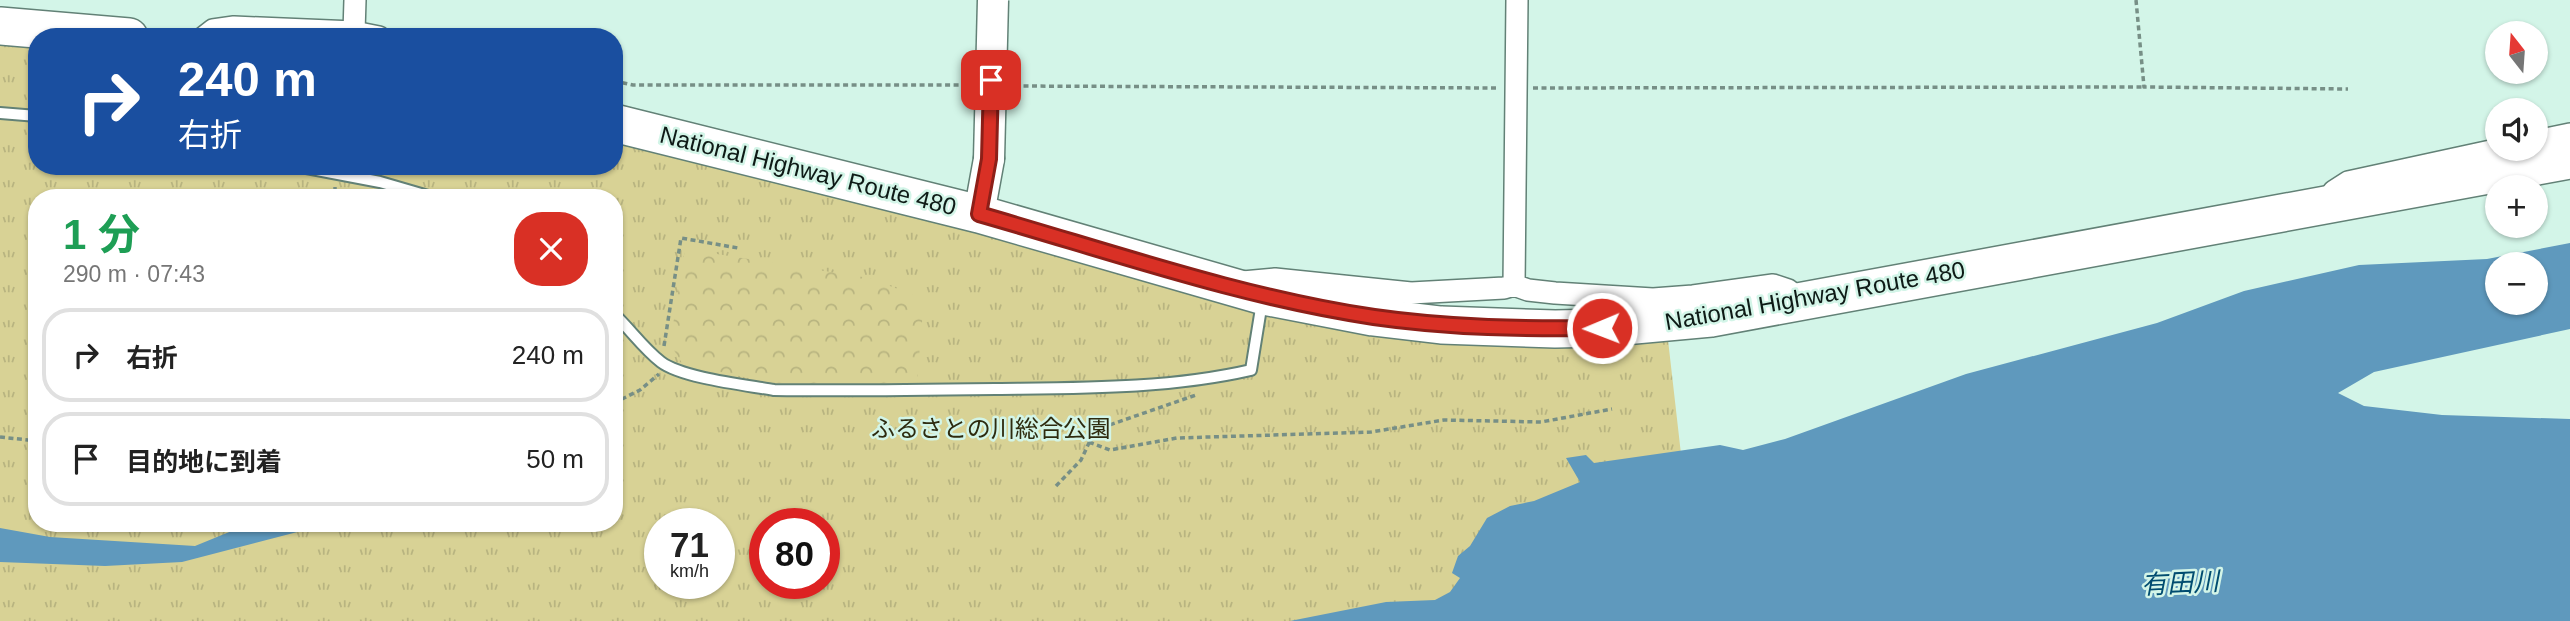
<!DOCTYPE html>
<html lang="ja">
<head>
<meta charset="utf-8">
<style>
	body { margin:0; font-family:Helvetica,"Noto Sans JP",sans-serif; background:#f2f2f2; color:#222; height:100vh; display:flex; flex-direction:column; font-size:26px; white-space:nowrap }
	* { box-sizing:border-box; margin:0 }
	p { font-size:23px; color:#767676 }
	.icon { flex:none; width:38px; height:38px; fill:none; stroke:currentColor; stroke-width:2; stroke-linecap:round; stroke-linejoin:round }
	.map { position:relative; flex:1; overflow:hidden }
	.panel { position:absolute; left:28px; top:189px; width:595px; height:343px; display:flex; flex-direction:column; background:#fff; border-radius:28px; box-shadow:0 2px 5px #0004 }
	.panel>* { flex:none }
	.banner { position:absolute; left:28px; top:28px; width:595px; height:147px; border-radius:28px; box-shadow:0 2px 5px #0004; background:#1a4fa0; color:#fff; overflow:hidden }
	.needle { width:46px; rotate:343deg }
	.controls { position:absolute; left:2485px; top:21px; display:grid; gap:14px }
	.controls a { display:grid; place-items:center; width:63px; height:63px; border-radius:50%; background:#fff; box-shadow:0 2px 5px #0004; font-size:35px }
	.speed { position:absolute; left:644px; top:508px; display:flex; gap:14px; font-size:35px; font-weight:700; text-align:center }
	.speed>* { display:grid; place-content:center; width:91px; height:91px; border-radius:50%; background:#fff; box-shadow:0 2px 5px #0004; line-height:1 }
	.speed small { font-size:18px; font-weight:400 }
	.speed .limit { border:10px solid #d22; background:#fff; color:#111 }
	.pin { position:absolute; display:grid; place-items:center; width:60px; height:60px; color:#fff; margin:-30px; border-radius:14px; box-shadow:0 4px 10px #0006 }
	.me { position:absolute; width:77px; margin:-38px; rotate:269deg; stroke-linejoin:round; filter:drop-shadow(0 0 5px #0008) }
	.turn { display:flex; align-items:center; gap:24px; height:147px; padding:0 35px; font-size:32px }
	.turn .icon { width:91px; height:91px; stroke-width:2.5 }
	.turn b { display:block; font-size:49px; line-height:60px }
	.round { display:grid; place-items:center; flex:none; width:74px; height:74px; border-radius:28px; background:#f2f2f2 }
	.headline { display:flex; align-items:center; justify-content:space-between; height:119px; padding:0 35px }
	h1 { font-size:42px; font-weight:700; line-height:52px; color:#1e9e55 }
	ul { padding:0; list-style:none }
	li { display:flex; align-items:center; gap:21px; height:94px; margin:0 14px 10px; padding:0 21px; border:4px solid #e0e0e0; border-radius:28px }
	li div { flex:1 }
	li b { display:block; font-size:26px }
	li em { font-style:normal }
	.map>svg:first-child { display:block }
</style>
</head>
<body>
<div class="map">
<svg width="2570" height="621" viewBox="0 0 2570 621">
	<defs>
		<pattern id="grass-tufts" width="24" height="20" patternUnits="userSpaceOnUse" patternTransform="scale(1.75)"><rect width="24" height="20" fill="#d8d295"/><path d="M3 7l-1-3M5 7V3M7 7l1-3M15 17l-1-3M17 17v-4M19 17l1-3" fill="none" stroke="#b8b480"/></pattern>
		<pattern id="forest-crowns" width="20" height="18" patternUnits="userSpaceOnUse" patternTransform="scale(1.75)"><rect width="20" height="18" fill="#d8d295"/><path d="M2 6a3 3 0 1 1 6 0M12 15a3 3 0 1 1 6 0" fill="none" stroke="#b8b480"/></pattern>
	</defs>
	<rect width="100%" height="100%" fill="#d3f5e8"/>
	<path fill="url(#grass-tufts)" fill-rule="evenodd" d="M0,35L37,38V166H614V134L1242,298L1667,331L1700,621H0ZM37,198H614V523H37ZM660,523H719V583H660ZM765,523H824V583H765Z"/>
	<path fill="url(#forest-crowns)" d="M685,249L869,278L924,299L917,381L874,384L843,379L803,385L761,381L682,363L670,344Z"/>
	<path fill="#5f99bd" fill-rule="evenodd" d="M2570,243V329L2374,372L2338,393L2364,406L2442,415L2570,419V621H1290L1386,602L1435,600L1450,592L1460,578L1452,573L1458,556L1470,546L1487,518L1510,506L1534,501L1580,482L1566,458L1586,455L1594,463L1720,445L1743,450L1785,439L1966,374L2157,323L2244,291L2359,265L2487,259ZM2497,264H2536V303H2497Z
		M260,523H332L182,562L105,566L0,562V528L50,537L195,546L239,528Z"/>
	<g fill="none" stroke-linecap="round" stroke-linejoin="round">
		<defs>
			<path id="lane" d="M0,113L37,116
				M296,166L380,182L435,198
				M614,314C630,329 643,348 661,362C682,378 746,385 774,390C848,391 922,390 997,389C1082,388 1168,389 1251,370L1262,302"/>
			<path id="street" d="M354,32L355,0
				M204,37L213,30L234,27L354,32L379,37
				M2536,141L2570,134
				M2328,199L2334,191L2348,182L2500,149
				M1243,282L1275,279L1411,293L1504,288L1514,285L1517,0
				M1514,285L1528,290L1555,293L1653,299L1693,296L1773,285L1788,290L1802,301"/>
			<path id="secondary" d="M979,214L989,159"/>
			<path id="highway" d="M0,26L129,37
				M614,123L979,214L1264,296L1373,317L1441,325L1555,329L1602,328L1711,318L2570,160"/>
		</defs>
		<use href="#lane" stroke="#628176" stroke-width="14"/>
		<use href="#street" stroke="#628176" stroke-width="24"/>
		<use href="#secondary" stroke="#628176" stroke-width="33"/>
		<use href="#highway" stroke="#628176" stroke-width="40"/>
		<path stroke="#778f86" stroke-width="3.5" stroke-dasharray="5 3.5" stroke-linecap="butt" d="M2136,0L2144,87L2348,89
			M395,31L422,37
			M614,81L633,85H969
			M1015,86L1497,88
			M1533,88L2144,87
			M335,198V187
			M664,346L681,238L738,248
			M614,403L640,390L659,374
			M0,437L37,441
			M1089,442L1110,450L1177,438L1371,432L1444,420L1541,422L1612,409
			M1056,486L1081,460L1095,430L1196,395"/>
		<use href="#lane" stroke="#fff" stroke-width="10"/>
		<use href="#street" stroke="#fff" stroke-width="21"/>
		<use href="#secondary" stroke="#fff" stroke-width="30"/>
		<use href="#highway" stroke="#fff" stroke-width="37"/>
		<defs>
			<path id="secondary-bridge" d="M989,159L993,0"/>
		</defs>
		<use href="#secondary-bridge" stroke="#628176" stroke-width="33" stroke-linecap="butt"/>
		<use href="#secondary-bridge" stroke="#fff" stroke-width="30"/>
	</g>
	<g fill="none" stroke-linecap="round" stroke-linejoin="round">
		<defs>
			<path id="route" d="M991,80L989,159L979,214C1109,251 1240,297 1374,317C1450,328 1526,329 1602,328"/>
		</defs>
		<use href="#route" stroke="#8d1f18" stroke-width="18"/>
		<use href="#route" stroke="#d93025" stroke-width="12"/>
	</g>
	<g text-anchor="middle" stroke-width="5" stroke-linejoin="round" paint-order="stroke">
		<g font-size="24" fill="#0e1a16" stroke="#d3f5e8">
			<text transform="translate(808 171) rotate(14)" y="8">National Highway Route 480</text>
			<text transform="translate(1815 296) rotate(-10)" y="8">National Highway Route 480</text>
		</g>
		<g font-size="24" fill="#2e2b0f" stroke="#d3f5e8">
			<text x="991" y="437">ふるさとの川総合公園</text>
		</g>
		<g font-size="26" font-style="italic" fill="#004c70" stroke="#d3f5e8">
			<text transform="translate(2180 583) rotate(-3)" y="9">有田川</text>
		</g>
	</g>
</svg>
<div class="controls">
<a><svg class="needle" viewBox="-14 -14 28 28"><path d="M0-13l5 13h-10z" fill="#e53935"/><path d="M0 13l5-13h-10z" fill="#767676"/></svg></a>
<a><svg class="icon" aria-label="sound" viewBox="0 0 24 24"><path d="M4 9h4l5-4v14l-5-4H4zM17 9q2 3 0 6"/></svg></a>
<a>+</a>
<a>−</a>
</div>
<div class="speed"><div>71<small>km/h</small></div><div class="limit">80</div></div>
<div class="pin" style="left:991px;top:80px;background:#d93025"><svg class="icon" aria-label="arrive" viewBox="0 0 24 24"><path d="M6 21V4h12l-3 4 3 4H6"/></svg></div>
<svg class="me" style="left:1602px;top:328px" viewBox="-20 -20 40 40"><circle r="17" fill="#d93025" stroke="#fff" stroke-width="3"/><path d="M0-11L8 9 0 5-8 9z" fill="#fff"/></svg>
<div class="banner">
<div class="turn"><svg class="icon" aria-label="right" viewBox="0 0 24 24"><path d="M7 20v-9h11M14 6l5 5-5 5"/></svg><div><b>240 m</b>右折</div></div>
</div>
<section class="panel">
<div class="headline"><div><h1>1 分</h1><p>290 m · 07:43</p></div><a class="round" style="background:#d93025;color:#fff"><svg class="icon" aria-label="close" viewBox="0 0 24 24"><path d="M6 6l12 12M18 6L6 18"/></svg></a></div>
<ul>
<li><svg class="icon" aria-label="right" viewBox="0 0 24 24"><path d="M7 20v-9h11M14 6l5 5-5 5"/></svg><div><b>右折</b></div><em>240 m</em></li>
<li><svg class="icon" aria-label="arrive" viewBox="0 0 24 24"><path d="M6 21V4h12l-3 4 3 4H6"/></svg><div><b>目的地に到着</b></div><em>50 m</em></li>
</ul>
</section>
</div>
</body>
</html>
